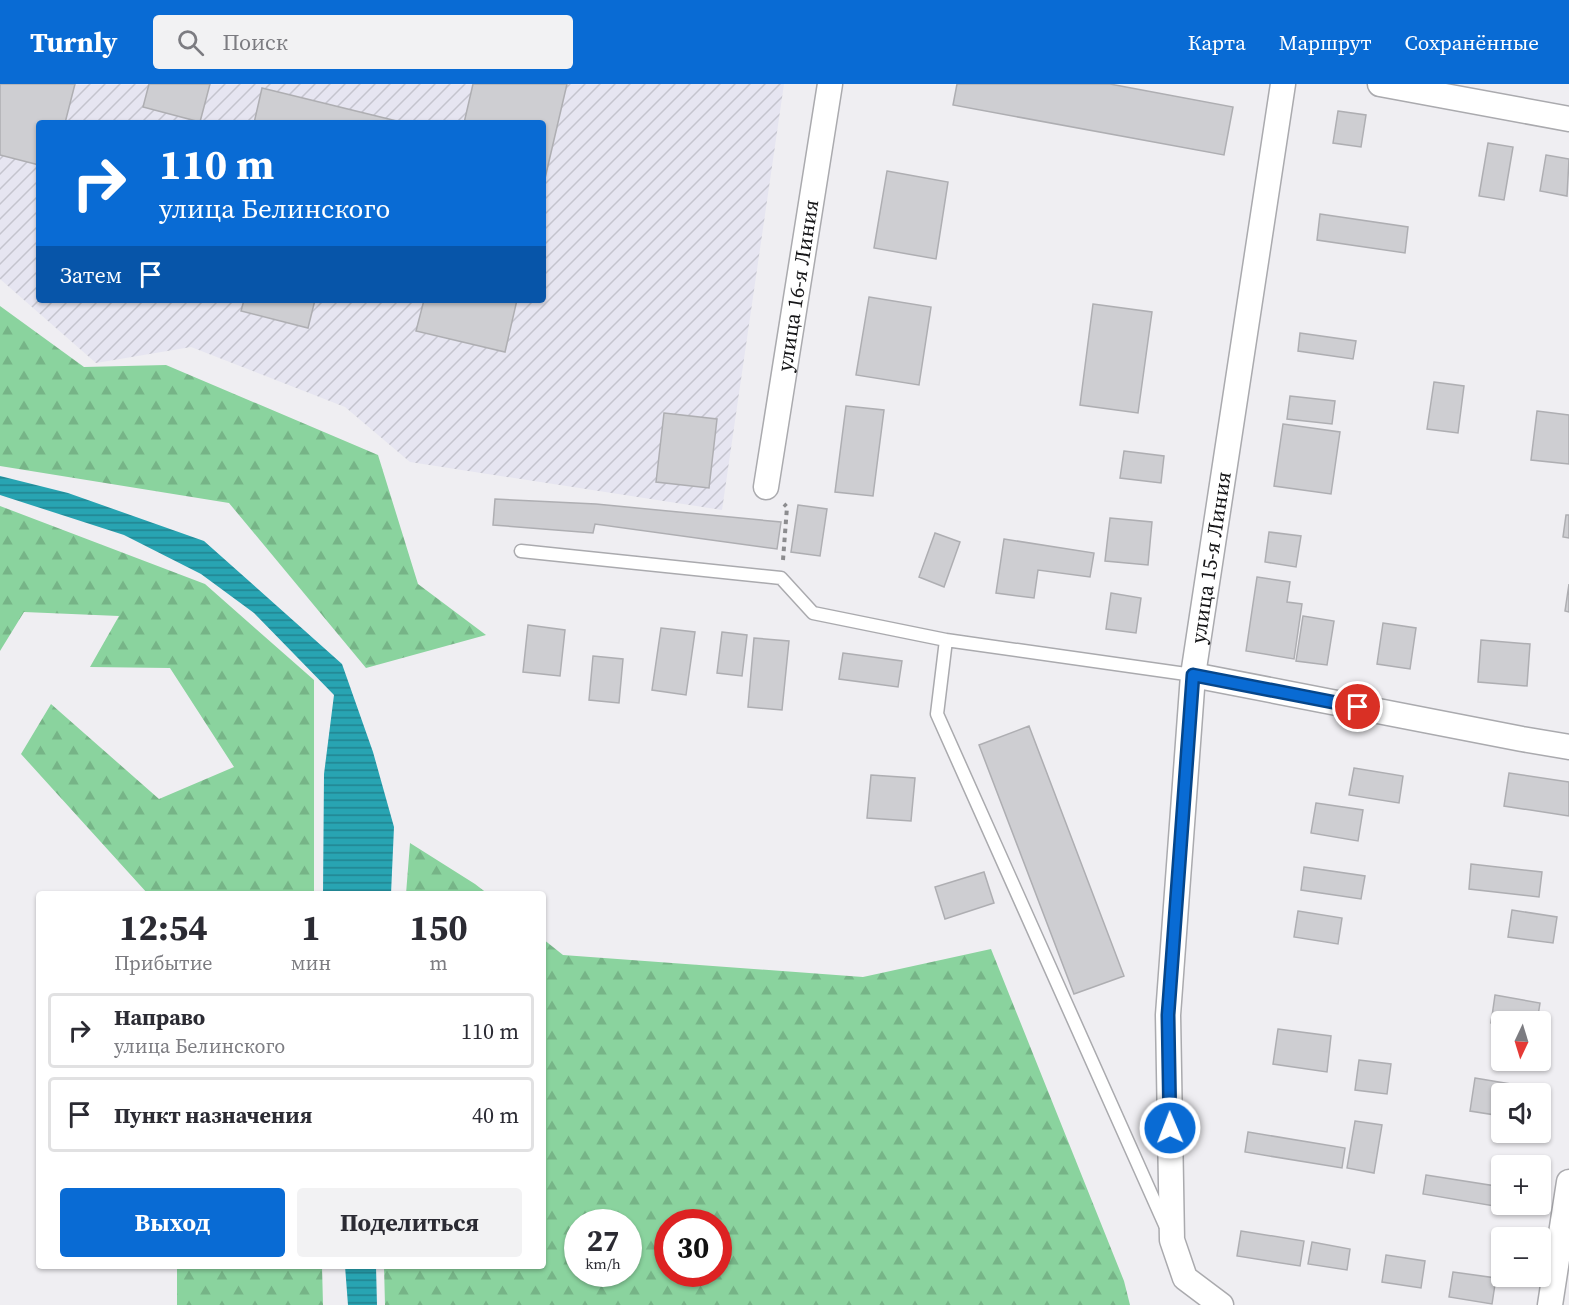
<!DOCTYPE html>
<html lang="ru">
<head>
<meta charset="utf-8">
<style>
	body { margin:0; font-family:"Source Serif 4",serif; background:#f2f2f3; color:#2b2b33; height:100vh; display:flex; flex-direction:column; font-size:22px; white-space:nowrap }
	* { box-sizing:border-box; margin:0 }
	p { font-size:20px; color:#7c7c81 }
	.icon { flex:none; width:33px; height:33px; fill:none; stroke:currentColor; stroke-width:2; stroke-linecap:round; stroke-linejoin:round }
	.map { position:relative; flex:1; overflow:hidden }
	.panel { position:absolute; left:36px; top:807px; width:510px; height:378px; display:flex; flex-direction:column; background:#fff; border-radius:6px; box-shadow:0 2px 4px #0004 }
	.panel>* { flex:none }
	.hud { position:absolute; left:36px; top:36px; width:510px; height:183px; border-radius:6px; box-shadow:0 2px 4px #0004; background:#096bd4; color:#fff; overflow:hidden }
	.needle { width:39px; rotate:184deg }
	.controls { position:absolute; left:1491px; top:927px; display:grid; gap:12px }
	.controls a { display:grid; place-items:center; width:60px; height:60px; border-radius:6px; background:#fff; box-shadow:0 2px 4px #0004; font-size:30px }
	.speed { position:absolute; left:564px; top:1125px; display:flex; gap:12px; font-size:30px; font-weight:700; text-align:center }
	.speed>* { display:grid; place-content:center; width:78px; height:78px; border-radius:50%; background:#fff; box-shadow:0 2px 4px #0004; line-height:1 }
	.speed small { font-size:15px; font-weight:400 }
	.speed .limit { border:9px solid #d22; background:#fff; color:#111 }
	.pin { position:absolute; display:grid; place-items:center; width:51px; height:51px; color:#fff; margin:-26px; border:3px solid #fff; border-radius:50%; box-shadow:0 2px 6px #0007 }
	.me { position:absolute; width:66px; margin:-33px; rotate:359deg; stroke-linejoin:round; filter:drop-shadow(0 0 4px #0008) }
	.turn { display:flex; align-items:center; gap:21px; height:126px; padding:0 24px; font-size:27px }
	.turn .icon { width:78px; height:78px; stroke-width:2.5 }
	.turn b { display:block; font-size:42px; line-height:51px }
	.then { display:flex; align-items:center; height:57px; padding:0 24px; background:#0003; gap:12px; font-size:22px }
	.eta { display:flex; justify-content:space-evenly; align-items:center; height:102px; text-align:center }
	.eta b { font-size:36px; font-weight:700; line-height:42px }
	.primary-button { display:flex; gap:12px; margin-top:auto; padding:12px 24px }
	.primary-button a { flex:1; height:69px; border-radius:6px; background:#096bd4; color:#fff; font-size:24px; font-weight:700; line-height:69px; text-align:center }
	.primary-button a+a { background:#f2f2f3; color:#2b2b33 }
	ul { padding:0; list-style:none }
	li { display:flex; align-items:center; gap:18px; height:75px; margin:0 12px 9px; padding:0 12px; border:3px solid #e1e1e2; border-radius:6px }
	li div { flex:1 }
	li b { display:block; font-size:22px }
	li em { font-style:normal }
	header { display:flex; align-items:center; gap:36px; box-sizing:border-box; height:84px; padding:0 30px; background:#096bd4; color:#fff }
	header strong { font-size:28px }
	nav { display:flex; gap:33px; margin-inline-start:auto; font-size:21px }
	.search { width:420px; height:54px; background:#f2f2f3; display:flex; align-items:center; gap:15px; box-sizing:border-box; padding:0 21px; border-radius:6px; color:#7c7c81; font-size:22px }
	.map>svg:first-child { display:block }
</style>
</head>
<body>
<header>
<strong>Turnly</strong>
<div class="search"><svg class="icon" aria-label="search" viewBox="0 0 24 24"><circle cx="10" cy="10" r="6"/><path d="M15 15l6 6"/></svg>Поиск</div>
<nav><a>Карта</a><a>Маршрут</a><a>Сохранённые</a></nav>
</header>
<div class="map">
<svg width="1569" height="1221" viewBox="0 0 1569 1221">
	<defs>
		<pattern id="industrial-furrows" width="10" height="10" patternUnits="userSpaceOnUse" patternTransform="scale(1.5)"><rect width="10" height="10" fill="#e6e5f1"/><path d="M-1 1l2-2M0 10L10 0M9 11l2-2" fill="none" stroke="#c4c4ce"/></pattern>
		<pattern id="forest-firs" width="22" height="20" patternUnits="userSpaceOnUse" patternTransform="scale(1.5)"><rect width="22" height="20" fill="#8ad39e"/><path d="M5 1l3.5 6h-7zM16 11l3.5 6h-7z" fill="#76b487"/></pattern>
		<pattern id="water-rules" width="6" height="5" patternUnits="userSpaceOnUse" patternTransform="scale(1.5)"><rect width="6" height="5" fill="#28a4b2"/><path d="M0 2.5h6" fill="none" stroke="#218490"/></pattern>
	</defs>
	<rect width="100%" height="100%" fill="#efeef2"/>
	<path fill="url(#industrial-furrows)" fill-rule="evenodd" d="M0,0H784L722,426L410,378L345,323L191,263L96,279L0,195ZM39,39H543V216H39Z"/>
	<path fill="url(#forest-firs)" fill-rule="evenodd" d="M0,222L84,283L166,281L378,371L418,500L486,551L366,584L229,419L0,382Z
		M0,422L205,500L314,596V810H148L21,670L51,620L159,715L234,683L170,584L90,583L119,532L24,528L0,567Z
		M410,759L475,800L488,810H406Z
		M543,855L563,871L863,893L991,865L1124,1197L1130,1221H385L384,1182H543ZM628,1138V1190H578V1138ZM668,1138H718V1190H668Z
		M177,1182H322L323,1221H177Z"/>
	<path fill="url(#water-rules)" d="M0,392L68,409L204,457L342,580L373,668L394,743L391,810H323L324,690L334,611L254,529L201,490L124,451L0,411Z
		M345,1182H376L377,1221H348Z"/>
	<path fill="#ceced2" stroke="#aeaeb2" stroke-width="1.5" d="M0,0H75L65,39H39V81L0,71Z
		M149,0H210L200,38L143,23Z
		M473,0H567L543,103V39H464Z
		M957,0H1110L1233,23L1224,71L953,21Z
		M262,4L405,39H254Z
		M1338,27L1366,31L1361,63L1333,59Z
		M1488,59L1513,63L1504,116L1479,112Z
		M1546,71L1569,75L1567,112L1540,107Z
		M887,87L948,98L936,175L874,164Z
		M1320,130L1408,143L1405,169L1317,156Z
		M869,213L931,223L919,301L856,291Z
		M244,216H315L308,244L241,227Z
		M424,216H517L505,268L416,247Z
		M1093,220L1152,228L1138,329L1080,321Z
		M1300,249L1356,257L1353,275L1298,267Z
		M1434,298L1464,302L1458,349L1427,345Z
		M1290,312L1335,317L1332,340L1287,335Z
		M846,322L884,326L873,412L835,408Z
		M1537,327L1569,331V380L1531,376Z
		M664,329L717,335L709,404L656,398Z
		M1283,340L1340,348L1331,410L1274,402Z
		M1124,367L1164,372L1161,399L1120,394Z
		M495,415L596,420L781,438L777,465L595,440L593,449L493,441Z
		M798,421L827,425L820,472L791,468Z
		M1566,431H1569V454L1563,453Z
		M1110,434L1152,438L1148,481L1105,477Z
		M1269,448L1301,452L1296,483L1265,478Z
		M935,449L960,458L944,503L919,493Z
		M1004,455L1094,469L1090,493L1038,486L1034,514L996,509Z
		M1257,493L1290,498L1287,518L1302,520L1294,575L1246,567Z
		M1569,500V528L1565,527Z
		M1111,509L1141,514L1136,549L1106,545Z
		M1303,532L1334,537L1327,581L1296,577Z
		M1383,539L1416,544L1410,585L1377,580Z
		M528,541L565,546L560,592L523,588Z
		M661,544L695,548L686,611L652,606Z
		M722,548L747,551L742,592L717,589Z
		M754,554L789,557L782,626L748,623Z
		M1481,556L1530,560L1527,602L1478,598Z
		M843,569L902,577L898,603L839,595Z
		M593,572L623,575L619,619L589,616Z
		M1029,642L1124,892L1074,910L979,661Z
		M1354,684L1403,692L1399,719L1349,711Z
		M1509,689L1569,698V732L1504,722Z
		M871,691L915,694L911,737L867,734Z
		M1316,719L1363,726L1358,757L1311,749Z
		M1471,780L1542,788L1539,813L1469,805Z
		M1304,783L1365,792L1361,815L1301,806Z
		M984,788L994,819L945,835L935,803Z
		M1512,826L1557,833L1553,859L1508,853Z
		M1298,827L1342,834L1338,860L1294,853Z
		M1495,911L1540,919L1537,938H1502V941L1491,939Z
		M1278,945L1331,952L1327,988L1273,980Z
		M1359,976L1391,980L1387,1010L1355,1006Z
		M1475,994L1529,1003L1528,1010H1502V1032L1470,1027Z
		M1355,1037L1382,1041L1374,1089L1347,1084Z
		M1248,1048L1345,1064L1342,1084L1245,1068Z
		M1426,1091L1502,1103V1120H1507L1506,1124L1423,1110Z
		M1241,1147L1304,1157L1300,1182L1237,1172Z
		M1312,1158L1350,1165L1347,1186L1308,1180Z
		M1386,1171L1425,1177L1421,1204L1382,1198Z
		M1453,1188L1496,1194L1492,1220L1449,1213Z"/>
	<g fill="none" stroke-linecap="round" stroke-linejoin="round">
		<defs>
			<path id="lane" d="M521,467L781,494L813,529L946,556
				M1165,1141L937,630L946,556L1193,591"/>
			<g id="street">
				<path d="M1380,0L1569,35"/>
				<path id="s1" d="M766,403L830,0"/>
				<path d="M1193,591L1522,655L1569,663"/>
				<path id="s2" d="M1221,1221L1185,1194L1172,1156L1168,931L1193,591L1283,0"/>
				<path d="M1550,1221L1569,1098"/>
			</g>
		</defs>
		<use href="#lane" stroke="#aaaaae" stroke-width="15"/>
		<use href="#street" stroke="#aaaaae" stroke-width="27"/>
		<path stroke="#8c8c8f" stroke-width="4" stroke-dasharray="4.5 4.5" stroke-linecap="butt" d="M783,476L787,423L784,420"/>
		<use href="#lane" stroke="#fff" stroke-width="12"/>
		<use href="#street" stroke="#fff" stroke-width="24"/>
	</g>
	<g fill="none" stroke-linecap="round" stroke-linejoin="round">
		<defs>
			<path id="route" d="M1170,1044L1168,931L1193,591L1358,623"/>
		</defs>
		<use href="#route" stroke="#06468a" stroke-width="15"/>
		<use href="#route" stroke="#096bd4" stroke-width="10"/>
	</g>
	<g text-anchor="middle" stroke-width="4.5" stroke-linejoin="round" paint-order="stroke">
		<g font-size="21" fill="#151517" stroke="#fcfcff">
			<text dy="7" stroke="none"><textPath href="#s1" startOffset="204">улица 16-я Линия</textPath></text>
			<text dy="7" stroke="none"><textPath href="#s2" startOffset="770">улица 15-я Линия</textPath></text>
		</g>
	</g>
</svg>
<div class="controls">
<a><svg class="needle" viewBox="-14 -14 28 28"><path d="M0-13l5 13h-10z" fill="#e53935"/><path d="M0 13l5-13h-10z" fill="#7c7c81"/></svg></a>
<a><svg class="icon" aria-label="sound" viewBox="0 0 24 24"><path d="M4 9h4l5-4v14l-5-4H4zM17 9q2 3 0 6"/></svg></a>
<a>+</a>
<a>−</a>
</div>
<div class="speed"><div>27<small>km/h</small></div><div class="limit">30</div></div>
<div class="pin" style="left:1358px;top:623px;background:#d93025"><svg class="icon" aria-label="arrive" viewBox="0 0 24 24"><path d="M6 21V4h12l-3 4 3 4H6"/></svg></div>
<svg class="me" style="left:1170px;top:1044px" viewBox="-20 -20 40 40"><circle r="17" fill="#096bd4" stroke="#fff" stroke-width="3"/><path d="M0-11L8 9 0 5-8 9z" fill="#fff"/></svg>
<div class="hud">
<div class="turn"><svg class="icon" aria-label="right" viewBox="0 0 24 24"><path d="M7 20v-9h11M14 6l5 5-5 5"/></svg><div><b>110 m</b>улица Белинского</div></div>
<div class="then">Затем<svg class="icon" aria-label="arrive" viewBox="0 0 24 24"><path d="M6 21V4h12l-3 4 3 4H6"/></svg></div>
</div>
<section class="panel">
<div class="eta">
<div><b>12:54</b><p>Прибытие</p></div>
<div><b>1</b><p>мин</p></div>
<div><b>150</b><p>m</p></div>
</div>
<ul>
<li><svg class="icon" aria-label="right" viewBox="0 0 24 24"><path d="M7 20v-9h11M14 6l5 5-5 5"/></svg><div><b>Направо</b><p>улица Белинского</p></div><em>110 m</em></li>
<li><svg class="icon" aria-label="arrive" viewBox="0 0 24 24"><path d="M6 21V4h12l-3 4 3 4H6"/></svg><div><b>Пункт назначения</b></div><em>40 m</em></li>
</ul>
<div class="primary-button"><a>Выход</a><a>Поделиться</a></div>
</section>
</div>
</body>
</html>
